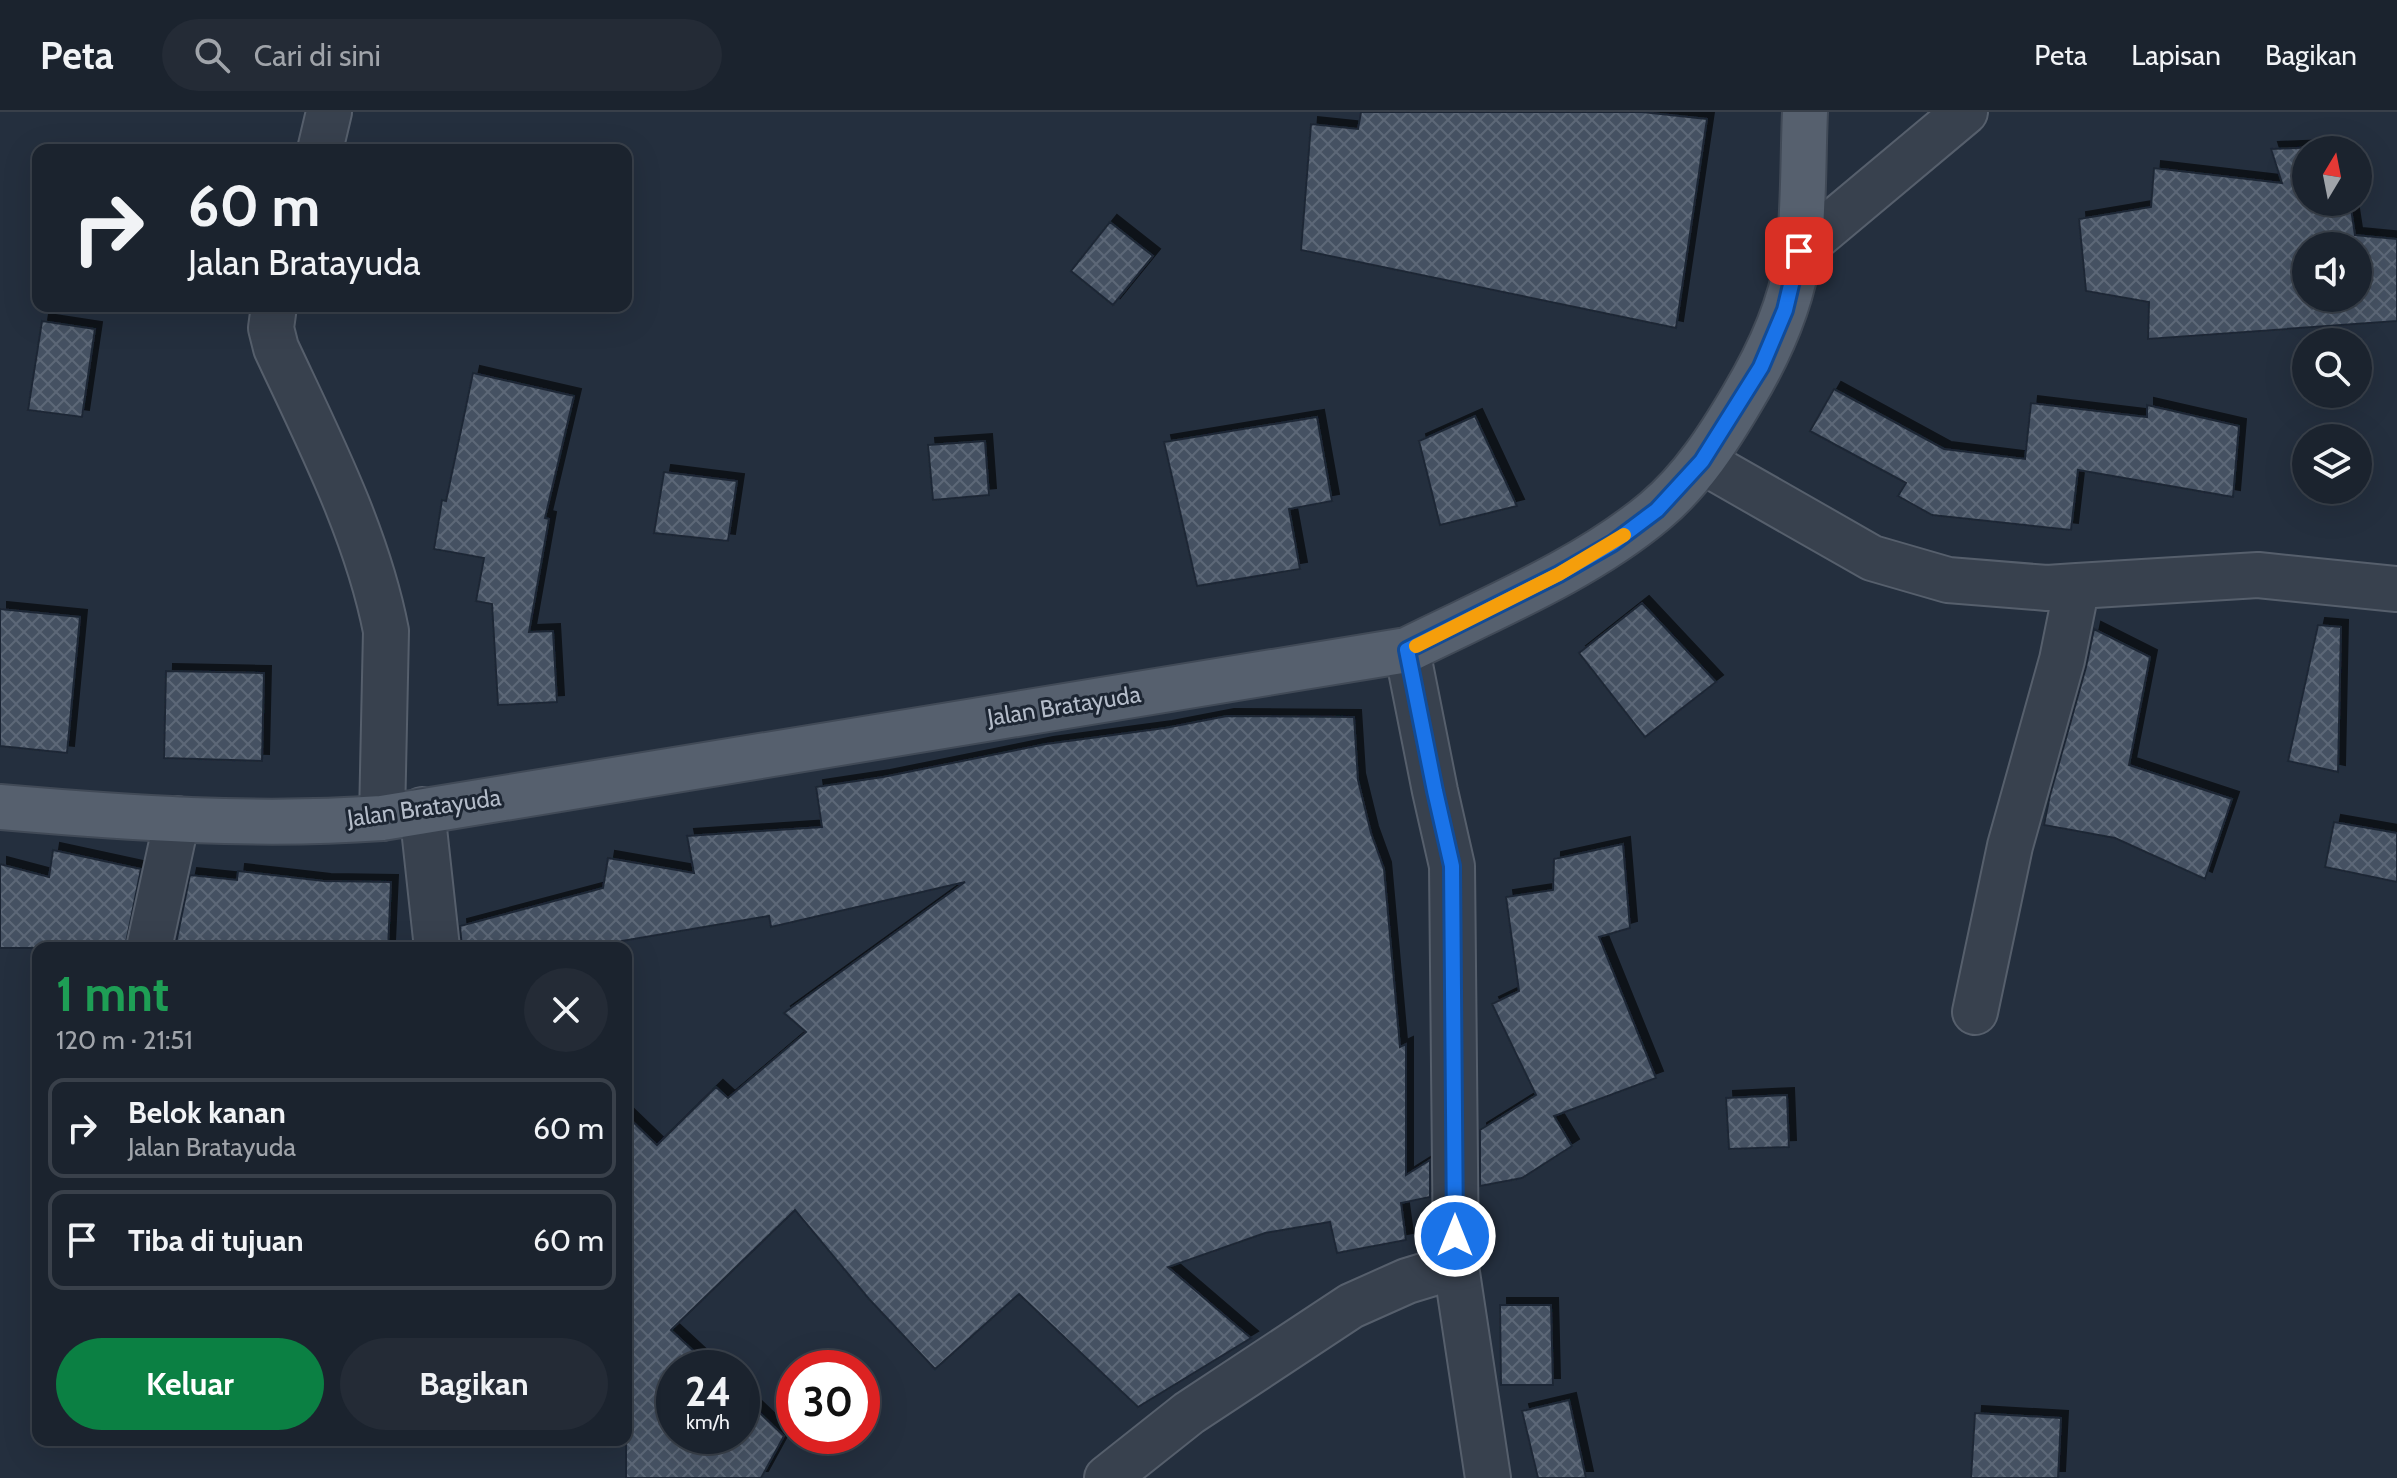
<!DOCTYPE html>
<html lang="id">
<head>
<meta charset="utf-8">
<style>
	body { margin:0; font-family:Cabin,sans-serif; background:#242b36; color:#f1f3f6; height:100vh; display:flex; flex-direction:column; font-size:30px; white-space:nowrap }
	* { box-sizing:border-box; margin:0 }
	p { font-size:26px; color:#a0a4aa }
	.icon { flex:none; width:44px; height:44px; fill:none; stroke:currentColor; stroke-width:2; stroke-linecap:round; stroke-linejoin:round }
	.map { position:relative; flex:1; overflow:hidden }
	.side { position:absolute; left:32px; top:830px; width:600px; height:504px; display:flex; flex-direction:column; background:#1b232e; border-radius:16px; box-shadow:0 8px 32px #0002,0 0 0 2px #39404a }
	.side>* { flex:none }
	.guide { position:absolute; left:32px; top:32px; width:600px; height:168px; border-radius:16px; box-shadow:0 8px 32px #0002,0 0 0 2px #39404a; background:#1b232e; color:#f1f3f6; overflow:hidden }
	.needle { width:52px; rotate:10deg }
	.fabs { position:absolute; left:2292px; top:24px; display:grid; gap:16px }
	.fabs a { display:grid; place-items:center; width:80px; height:80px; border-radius:50%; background:#1b232e; box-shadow:0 8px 32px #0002,0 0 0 2px #39404a; font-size:40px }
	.speed { position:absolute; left:656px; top:1238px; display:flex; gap:16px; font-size:40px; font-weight:700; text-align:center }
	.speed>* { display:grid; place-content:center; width:104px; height:104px; border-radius:50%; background:#1b232e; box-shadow:0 8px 32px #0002,0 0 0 2px #39404a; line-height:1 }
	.speed small { font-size:20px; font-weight:400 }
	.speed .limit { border:12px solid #d22; background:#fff; color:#111 }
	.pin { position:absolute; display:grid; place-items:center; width:68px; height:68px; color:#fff; margin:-34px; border-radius:16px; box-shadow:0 4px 12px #0006 }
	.me { position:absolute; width:88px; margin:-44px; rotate:0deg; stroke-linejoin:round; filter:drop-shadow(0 0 6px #0008) }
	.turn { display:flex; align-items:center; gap:28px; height:168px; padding:0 24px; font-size:36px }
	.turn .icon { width:104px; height:104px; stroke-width:2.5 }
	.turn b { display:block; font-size:56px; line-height:68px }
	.round { display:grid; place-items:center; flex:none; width:84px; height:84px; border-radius:42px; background:#242b36 }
	.head { display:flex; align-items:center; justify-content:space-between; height:136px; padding:0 24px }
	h1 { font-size:48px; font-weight:800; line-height:60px; color:#1e9e55 }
	.action { display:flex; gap:16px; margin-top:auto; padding:16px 24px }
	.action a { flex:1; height:92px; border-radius:48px; background:#0b8043; color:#fff; font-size:32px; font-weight:800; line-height:92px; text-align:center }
	.action a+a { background:#242b36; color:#f1f3f6 }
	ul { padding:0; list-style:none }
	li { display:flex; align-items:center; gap:24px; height:100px; margin:0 16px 12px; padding:0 8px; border:4px solid #39404a; border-radius:16px }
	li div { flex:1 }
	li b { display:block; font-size:30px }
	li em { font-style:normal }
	header { display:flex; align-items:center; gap:48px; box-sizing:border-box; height:112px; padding:0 40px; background:#1b232e; border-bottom:2px solid #39404a }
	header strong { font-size:38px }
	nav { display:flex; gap:44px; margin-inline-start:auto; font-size:28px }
	.search { width:560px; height:72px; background:#242b36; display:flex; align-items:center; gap:20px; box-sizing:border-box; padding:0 28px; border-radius:44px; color:#a0a4aa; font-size:30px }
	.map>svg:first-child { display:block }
</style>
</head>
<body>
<header>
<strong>Peta</strong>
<div class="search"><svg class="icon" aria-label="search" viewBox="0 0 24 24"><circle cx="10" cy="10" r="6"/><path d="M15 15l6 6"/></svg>Cari di sini</div>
<nav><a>Peta</a><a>Lapisan</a><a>Bagikan</a></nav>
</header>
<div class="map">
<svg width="2397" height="1366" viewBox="0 0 2397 1366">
	<defs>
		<pattern id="building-cross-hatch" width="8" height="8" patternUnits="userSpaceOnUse" patternTransform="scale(2)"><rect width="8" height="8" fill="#455162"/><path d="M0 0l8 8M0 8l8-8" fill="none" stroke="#5d6877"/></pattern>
		<filter id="shadow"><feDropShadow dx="7" dy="-7" stdDeviation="0" flood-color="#0009"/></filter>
	</defs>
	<rect width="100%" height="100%" fill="#242f3e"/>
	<path fill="url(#building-cross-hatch)" stroke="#1f2835" stroke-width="2" fill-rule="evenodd" filter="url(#shadow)" d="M1361,0H1642L1707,7L1676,216L1301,138L1311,12L1358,17Z
		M2342,34V38H2306V90H2350L2355,123L2397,127V209L2148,227L2149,190L2086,179L2079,107L2151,95L2154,56L2282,71L2271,37ZM2306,134H2358V186H2306Z
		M1110,110L1153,144L1113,193L1071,159Z
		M42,209L95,217L82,305L28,298Z
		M473,261L574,284L545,406L549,407L529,520L553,519L557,590L498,593L492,492L476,489L484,446L434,437L442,388L446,389Z
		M1834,277L1944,337L2025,347L2031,291L2147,305V293L2239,314L2233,385L2078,358L2071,418L1932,403L1898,384L1906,371L1810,319Z
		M1475,304L1517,394L1440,413L1419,329Z
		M1317,305L1332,389L1289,397L1300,457L1197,474L1164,330Z
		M985,329L989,383L933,388L928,333Z
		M664,360L737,369L728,429L654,421Z
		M1642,491L1716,570L1645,625L1579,541Z
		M0,497L80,505L67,641L0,634Z
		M2318,513L2341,515L2338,660L2288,649Z
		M2094,517L2150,545L2129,653L2232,687L2205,767L2115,726L2044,713L2050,683L2086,555Z
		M166,559L264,561L262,649L164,646Z
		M1227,604L1354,605L1358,668L1371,721L1384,757L1400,935L1406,932V1063L1430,1048V1085L1401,1091L1406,1128L1337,1141L1330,1110L1265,1121L1168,1155L1251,1226L1138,1295L1019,1182L935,1257L869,1187L795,1098L671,1218L712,1256H674V1324H742V1284L784,1324L761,1366H626V1003L657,1033L716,975L728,986L806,920L784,901L965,770L771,815L769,804L622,829L608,836H462L460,814L603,776L608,746L694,761L687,724L822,715L816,675L883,665L1046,632L1165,616Z
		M2334,710L2397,721V770L2325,755Z
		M1623,732L1630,816L1599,825L1656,966L1554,1004L1572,1034L1522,1066L1480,1074V1018L1536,983L1492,892L1519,879L1506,785L1553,778L1554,747Z
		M53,738L141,757L125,836H0V752L49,765Z
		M238,759L324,769L391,770L388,836H175L190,763L237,768Z
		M1787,983L1789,1035L1729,1037L1726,986Z
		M1500,1193H1551L1553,1273H1501Z
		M1569,1288L1586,1366H1538L1522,1299Z
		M1975,1301L2061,1306L2058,1366H1971Z"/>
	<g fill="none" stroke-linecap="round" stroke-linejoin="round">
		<defs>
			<path id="minor" d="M320,38L329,0
				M1799,139L1965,0
				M274,194L271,216L276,236C318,326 367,421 386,519L382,706
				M1702,349L1872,446L1948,468L2047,476L2077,474L2062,548L2010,734L1975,900
				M2077,474L2258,463L2397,477
				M1407,538L1435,679L1452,754L1456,1154L1488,1366
				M422,698L437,836
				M149,836L177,707
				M1107,1366L1189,1301L1351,1194L1407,1169L1456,1154"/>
			<path id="primary" d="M0,695C127,706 255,715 382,706L1407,538C1489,497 1585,458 1655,399C1692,368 1719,326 1743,285C1770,240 1792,191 1799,139C1804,96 1803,44 1805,0"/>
		</defs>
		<use href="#minor" stroke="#565f6c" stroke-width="48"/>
		<use href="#primary" stroke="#414a57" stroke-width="48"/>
		<use href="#minor" stroke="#38414e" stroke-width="44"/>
		<use href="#primary" stroke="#56606e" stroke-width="44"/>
	</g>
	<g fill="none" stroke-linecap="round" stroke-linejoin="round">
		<defs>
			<path id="route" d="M1455,1124L1452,754L1435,679L1407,538L1559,462L1613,431L1657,398L1702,349L1761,255L1785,198L1799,139"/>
		</defs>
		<use href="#route" stroke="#114b97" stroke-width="20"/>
		<use href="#route" stroke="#1a73e8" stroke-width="14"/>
		<path stroke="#f59e0b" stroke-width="14" d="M1416,534L1559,462L1624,423"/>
	</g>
	<g text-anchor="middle" stroke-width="6" stroke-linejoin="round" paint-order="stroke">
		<g font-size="24" fill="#b4bcc9" stroke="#1d2633">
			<text transform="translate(1064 594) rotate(-9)" y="8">Jalan Bratayuda</text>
			<text transform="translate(424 696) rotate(-8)" y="8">Jalan Bratayuda</text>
		</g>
	</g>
</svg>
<div class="fabs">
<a><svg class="needle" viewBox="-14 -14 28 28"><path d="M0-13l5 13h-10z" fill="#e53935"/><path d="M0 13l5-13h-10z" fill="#a0a4aa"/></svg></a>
<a><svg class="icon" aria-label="sound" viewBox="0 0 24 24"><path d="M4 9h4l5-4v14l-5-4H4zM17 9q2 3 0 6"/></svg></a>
<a><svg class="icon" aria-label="search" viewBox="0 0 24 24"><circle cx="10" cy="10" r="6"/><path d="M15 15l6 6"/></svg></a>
<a><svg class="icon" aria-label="layers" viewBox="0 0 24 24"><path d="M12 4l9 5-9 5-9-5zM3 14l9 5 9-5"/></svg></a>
</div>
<div class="speed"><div>24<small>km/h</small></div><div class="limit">30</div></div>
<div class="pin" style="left:1799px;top:139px;background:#d93025"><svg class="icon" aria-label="arrive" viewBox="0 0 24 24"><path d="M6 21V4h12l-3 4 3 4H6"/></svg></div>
<svg class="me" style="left:1455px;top:1124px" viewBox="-20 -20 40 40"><circle r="17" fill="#1a73e8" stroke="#fff" stroke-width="3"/><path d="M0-11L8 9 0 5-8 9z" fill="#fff"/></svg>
<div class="guide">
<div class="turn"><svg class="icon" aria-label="right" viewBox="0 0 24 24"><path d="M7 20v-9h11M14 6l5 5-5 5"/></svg><div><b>60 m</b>Jalan Bratayuda</div></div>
</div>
<section class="side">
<div class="head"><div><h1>1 mnt</h1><p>120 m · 21:51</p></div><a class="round"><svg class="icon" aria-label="close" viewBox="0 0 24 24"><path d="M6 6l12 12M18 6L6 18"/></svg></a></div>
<ul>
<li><svg class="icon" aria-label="right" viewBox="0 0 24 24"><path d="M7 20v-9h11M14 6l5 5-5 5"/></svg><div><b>Belok kanan</b><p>Jalan Bratayuda</p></div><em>60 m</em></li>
<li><svg class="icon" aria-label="arrive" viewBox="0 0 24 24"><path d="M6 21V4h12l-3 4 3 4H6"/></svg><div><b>Tiba di tujuan</b></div><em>60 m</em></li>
</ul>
<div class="action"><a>Keluar</a><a>Bagikan</a></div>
</section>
</div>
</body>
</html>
